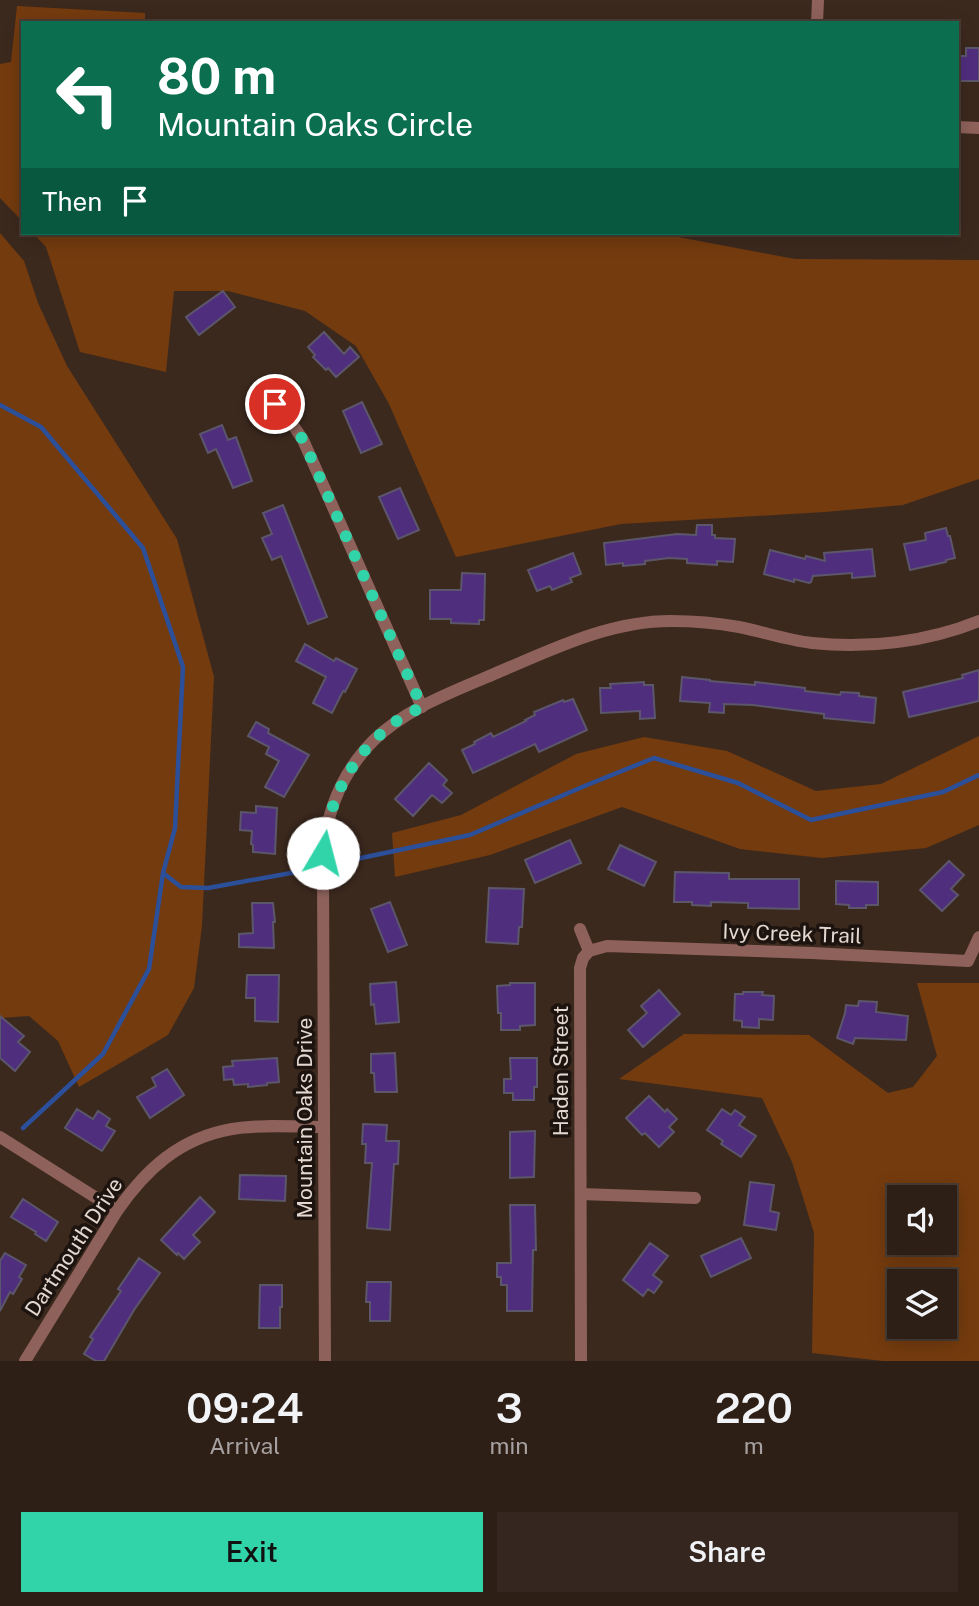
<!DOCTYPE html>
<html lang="en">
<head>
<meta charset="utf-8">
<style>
	body { margin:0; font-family:"Public Sans",sans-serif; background:#35271f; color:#f1f3f6; height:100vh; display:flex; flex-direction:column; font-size:26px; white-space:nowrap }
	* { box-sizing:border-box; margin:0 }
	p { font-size:23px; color:#a7a2a1 }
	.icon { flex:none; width:38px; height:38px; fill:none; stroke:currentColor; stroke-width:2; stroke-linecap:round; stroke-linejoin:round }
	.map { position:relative; height:1361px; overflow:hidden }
	.panel { display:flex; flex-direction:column; background:#2d1f16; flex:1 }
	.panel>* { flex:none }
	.banner { position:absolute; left:21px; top:21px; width:938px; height:214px; border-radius:0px; box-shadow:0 4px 18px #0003,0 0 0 2px #483d35; background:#0b6e4f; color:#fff; overflow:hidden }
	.buttons { position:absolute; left:887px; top:1185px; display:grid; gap:14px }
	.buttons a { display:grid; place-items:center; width:70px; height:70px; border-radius:0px; background:#2d1f16; box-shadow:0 4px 18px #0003,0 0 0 2px #483d35; font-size:35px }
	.pin { position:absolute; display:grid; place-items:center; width:60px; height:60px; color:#fff; margin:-30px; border:4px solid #fff; border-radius:50%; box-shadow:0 2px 7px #0007 }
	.me { position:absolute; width:77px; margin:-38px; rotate:8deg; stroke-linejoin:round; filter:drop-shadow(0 0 5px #0008) }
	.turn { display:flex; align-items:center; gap:24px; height:147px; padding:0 21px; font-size:32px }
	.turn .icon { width:91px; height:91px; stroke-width:2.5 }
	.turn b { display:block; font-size:49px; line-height:60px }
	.then { display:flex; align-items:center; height:66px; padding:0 21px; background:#0003; gap:14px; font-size:26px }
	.eta { display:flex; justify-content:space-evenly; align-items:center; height:119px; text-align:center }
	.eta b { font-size:42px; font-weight:600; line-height:49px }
	.primary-button { display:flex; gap:14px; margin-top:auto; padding:14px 21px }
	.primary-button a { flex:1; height:80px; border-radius:0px; background:#31d4a9; color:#111; font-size:28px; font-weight:600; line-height:80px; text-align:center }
	.primary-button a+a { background:#35271f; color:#f1f3f6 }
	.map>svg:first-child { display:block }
</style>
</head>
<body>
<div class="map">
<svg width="979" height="1361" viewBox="0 0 979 1361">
	<rect width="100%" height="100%" fill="#3c291e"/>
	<path fill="#743b0e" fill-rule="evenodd" d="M17,6L145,13V23H23V222L0,198V64L11,62Z
		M0,233L24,261L38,303L67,366L177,539L214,677L202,926L194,988L168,1035L79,1087L58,1041L29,1016L0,1018Z
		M33,233H657L795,259L979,260V479L903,505L825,512L621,524L456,557L389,404L356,346L305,311L228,291H174L166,372L80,352L46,247Z
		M979,736V825L926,848L822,858L740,849L622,807L490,855L395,877L392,833L461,815L576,754L644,737L727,751L816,791L881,784Z
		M917,983H979V1361H883L812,1353L814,1233L792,1162L762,1098L619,1079L684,1034L809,1035L888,1093L913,1087L937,1056ZM900,1197H945V1242H900ZM900,1281H945V1326H900Z"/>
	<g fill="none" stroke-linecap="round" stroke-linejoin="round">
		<path stroke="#2c4f9a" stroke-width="4.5" d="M0,405L41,427L143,548L183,667L175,828L163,873L149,969L103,1054L23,1128
			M347,861L470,835L587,785L654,758L738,783L811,820L943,792L979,775
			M163,873L181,887L208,888L302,871"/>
	</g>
	<path fill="#502e7e" stroke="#5c566a" stroke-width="2" d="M966,48H979V81H957V56H966Z
		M223,291L235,307L199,335L186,317Z
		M324,332L344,354L350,347L359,357L336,377L328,368L326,370L313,357L315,355L308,347Z
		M362,402L382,444L361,453L343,411Z
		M222,425L228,440L236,437L252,481L233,488L216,449L208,453L200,434Z
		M400,488L419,530L398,539L379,497Z
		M283,505L327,617L308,624L281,556L272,560L262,538L272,534L263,513Z
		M697,525H712V535H715V538L735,539L733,562L717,561V565L687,563V559L669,558L645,561V564L623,566V563L606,565L604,543L677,534L696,535Z
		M946,528L948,536H950L955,558L946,560V562L910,570L904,544L926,540L925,533Z
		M872,549L875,576L852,578V573L813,576L811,582L809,583L794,579V582L764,574L770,550L805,559L806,556L825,561L824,553Z
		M573,553L581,574L570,578L572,582L552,590L550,586L537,591L528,570Z
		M462,573L485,574L484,620H479V624L451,623V619H430V590H461Z
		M305,644L334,661L336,658L357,669L345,692L343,691L332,713L313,703L326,677L296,661Z
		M979,670V701L909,717L903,692L963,678L962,675Z
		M682,677L710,680V681L755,685V682L805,688V691L840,695L841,692L859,693V696L876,698L874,723L824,718V714L753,705L724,704V713L709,712L710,703L680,701Z
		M644,682V685H653L655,718L640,719V711L601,713L600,688H611L610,684Z
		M573,699L587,730L539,752L535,744L473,773L462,750L475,744L474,742L491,733L493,737L526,721L525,720L535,715L534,712L563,700L564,702Z
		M256,722L269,729L268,733L309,755L284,797L265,787L279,761L266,754L269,747L248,736Z
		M429,763L447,780L443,785L452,793L442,803L432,795L413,816L395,799Z
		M256,806L277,808L275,854L253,852V845L251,844L252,831L240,830L241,812L256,813Z
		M570,840L581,863L535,883L525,860Z
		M620,845L656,862L644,886L608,869Z
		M310,853H314L317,859L323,862L329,859L332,853H338V875L332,874L330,869L324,865L318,867L314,874H309Z
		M949,861L964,875L951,889L958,895L942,911L920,890Z
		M675,872L729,873V879H799V909L748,908V903L711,902V906L692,905V902H674Z
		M836,881L878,882V905H866V908H849V905L836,904Z
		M489,888L524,889L522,927H519L518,944L486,942Z
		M390,902L407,945L388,952L371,909Z
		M252,903H273L275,922H273L274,948L239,947V934L253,933Z
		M247,975H279L278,1022L255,1021V998H246Z
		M396,982L399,1022L376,1024L374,1004L371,1005L370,984Z
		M510,983H535V1025L520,1026V1030H501V1013H498L497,986L510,985Z
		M659,990L680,1014L643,1047L628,1030L647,1013L641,1006Z
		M743,992H763L762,995L774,996L773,1020L759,1019V1028L742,1027V1021L734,1020L735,994H743Z
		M859,1001L877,1002L876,1012L908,1016L906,1040L855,1038L853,1044L837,1038L845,1013L846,1005L858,1006Z
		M0,1016L24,1036L18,1042L30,1052L15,1071L0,1058Z
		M395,1053L397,1092H375L374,1073H371V1054Z
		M277,1058L279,1082L267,1083V1085L248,1087V1084L234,1085L233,1079L224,1080L223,1067L233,1066L232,1061Z
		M510,1058H537V1087H534V1100H513V1093H504V1079H511Z
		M167,1069L184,1095L150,1118L137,1097L156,1086L152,1078Z
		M649,1096L665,1112L667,1109L677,1119L669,1127L674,1132L659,1147L645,1133L642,1135L626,1118Z
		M77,1109L93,1119L98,1111L110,1119L106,1126L115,1131L102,1151L65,1128Z
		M722,1109L731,1115L735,1110L745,1117L739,1125L756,1136L741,1157L721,1144L723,1141L707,1130Z
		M363,1124L387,1125L386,1141H399L398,1164H394L390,1230L367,1228L372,1163H365L366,1144H362Z
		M535,1131L534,1177L510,1178V1132Z
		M240,1175L286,1176L285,1201L239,1199Z
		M750,1182L774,1185L770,1211L779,1213L776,1230L744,1225Z
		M200,1197L215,1212L193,1235L200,1242L184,1259L178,1253L177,1255L161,1240Z
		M23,1199L58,1222L46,1241L35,1234L36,1232L11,1217Z
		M510,1205H535L536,1250H533L532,1311H507V1285H501V1277H497V1263H511Z
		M741,1238L751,1258L711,1277L701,1256Z
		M650,1243L668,1256L653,1275L662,1282L654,1293L648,1289L643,1296L623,1280Z
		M5,1253L26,1265L19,1277L22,1279L13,1294L10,1292L0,1311V1261Z
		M139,1258L160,1273L134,1310L104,1361H96L84,1354L93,1339L90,1337L121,1291L118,1289Z
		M367,1282H391L390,1321H370V1302H366Z
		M260,1285H282V1307H280V1328H259Z"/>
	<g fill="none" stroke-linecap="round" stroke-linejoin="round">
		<path stroke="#554339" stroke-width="12" stroke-dasharray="12 6" stroke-linecap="butt" d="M323,874V853"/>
		<path stroke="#8e625b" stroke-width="12" d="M817,23L818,0
			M957,127L979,128
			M275,404L287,416L303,440L422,707
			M323,853C327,809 343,771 374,740C407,708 453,692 494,674C551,650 608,621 671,621C693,621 717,623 739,627C764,632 787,640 812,643C868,649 927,642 979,621
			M323,874L325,1361
			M580,929L589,951
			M589,951L607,946L812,953L968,961L979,937
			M0,1137L117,1211
			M581,1194L695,1198
			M25,1361L117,1211C146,1169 180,1138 232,1129C262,1124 294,1127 324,1127
			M581,1361L580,968L583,958L589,951"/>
	</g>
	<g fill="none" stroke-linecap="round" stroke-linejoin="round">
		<path stroke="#31d4a9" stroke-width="12" stroke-dasharray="0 21.6" d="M275,404L287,416L303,440L422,707C414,711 405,715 398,720C353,752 328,799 323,853"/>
	</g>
	<g text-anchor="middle" stroke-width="7" stroke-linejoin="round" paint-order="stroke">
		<g font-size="21" fill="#e4d8d0" stroke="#1d140f">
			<text transform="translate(792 934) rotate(2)" y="7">Ivy Creek Trail</text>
			<text transform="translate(561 1071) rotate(-90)" y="7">Haden Street</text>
			<text transform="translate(305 1118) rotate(-90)" y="7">Mountain Oaks Drive</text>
			<text transform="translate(74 1247) rotate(-57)" y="7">Dartmouth Drive</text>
		</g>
	</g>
</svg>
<div class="buttons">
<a><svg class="icon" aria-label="sound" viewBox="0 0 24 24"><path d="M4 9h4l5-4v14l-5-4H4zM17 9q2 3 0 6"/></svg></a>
<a><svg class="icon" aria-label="layers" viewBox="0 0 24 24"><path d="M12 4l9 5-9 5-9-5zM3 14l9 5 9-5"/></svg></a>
</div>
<div class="pin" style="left:275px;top:404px;background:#d93025"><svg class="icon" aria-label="arrive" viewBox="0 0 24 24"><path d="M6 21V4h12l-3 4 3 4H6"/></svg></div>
<svg class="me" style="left:323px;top:853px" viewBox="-20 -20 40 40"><circle r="19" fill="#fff"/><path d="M0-13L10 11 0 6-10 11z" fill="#31d4a9"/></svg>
<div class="banner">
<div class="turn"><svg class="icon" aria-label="left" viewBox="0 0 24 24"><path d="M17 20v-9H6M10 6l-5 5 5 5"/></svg><div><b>80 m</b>Mountain Oaks Circle</div></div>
<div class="then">Then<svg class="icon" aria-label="arrive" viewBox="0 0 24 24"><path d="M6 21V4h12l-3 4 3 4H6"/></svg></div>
</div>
</div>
<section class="panel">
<div class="eta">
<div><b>09:24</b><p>Arrival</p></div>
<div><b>3</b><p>min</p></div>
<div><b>220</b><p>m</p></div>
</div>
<div class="primary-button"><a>Exit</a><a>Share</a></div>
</section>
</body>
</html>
